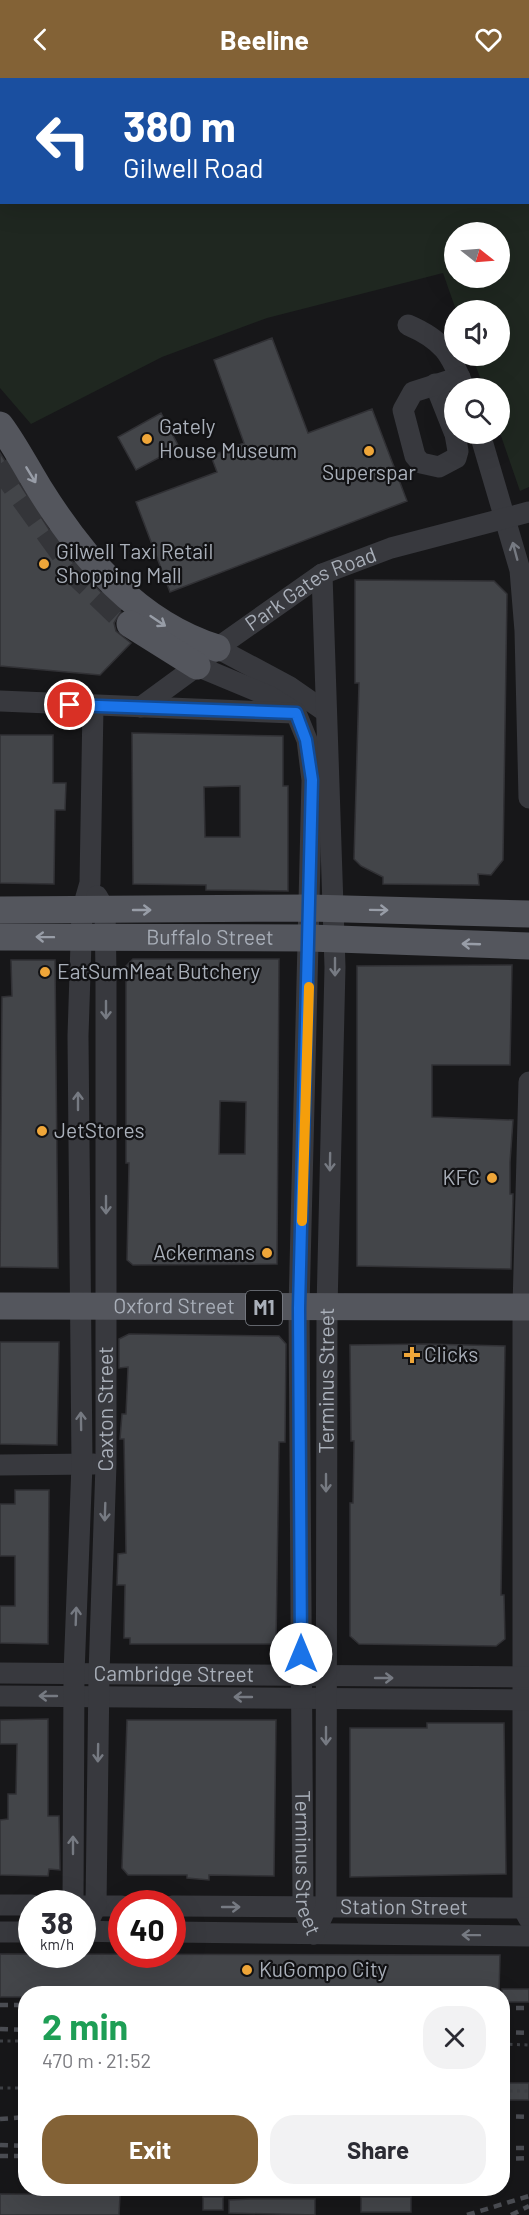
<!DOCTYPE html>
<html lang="en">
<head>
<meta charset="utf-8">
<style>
	body { margin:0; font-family:Barlow,sans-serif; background:#f2f2f3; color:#2b2b33; height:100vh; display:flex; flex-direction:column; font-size:22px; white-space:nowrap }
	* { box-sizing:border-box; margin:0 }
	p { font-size:20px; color:#7c7c81 }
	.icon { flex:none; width:33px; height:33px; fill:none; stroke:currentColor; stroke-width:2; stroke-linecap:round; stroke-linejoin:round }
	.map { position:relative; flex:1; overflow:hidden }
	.details { position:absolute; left:18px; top:1908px; width:492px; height:210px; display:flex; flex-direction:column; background:#fff; border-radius:24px; box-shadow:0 6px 24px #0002 }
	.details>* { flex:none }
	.guide { position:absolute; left:0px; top:0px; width:530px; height:126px; box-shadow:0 6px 24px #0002; background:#1a4fa0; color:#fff; overflow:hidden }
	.needle { width:39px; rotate:107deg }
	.fabs { position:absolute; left:444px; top:144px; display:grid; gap:12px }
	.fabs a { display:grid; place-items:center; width:66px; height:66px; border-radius:50%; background:#fff; box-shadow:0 6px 24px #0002; font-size:30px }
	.speed { position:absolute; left:18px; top:1812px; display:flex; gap:12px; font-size:30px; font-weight:700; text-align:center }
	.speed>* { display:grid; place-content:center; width:78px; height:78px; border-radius:50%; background:#fff; box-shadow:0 6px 24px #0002; line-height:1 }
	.speed small { font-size:15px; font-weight:400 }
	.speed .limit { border:9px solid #d22; background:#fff; color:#111 }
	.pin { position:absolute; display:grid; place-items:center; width:51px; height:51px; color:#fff; margin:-26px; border:3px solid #fff; border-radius:50%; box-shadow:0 2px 6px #0007 }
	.me { position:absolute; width:66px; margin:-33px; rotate:0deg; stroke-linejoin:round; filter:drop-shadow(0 0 4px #0008) }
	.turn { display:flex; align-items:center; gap:21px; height:126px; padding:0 24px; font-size:27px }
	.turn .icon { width:78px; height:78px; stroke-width:2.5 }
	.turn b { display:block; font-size:42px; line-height:51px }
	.round { display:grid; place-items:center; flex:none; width:63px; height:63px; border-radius:24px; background:#f2f2f3 }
	.summary { display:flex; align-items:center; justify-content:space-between; height:102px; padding:0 24px }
	h1 { font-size:36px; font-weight:700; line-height:45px; color:#1e9e55 }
	.action { display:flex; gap:12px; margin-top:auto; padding:12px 24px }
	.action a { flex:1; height:69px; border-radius:24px; background:#836236; color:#fff; font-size:24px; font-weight:700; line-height:69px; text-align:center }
	.action a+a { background:#f2f2f3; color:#2b2b33 }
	header { display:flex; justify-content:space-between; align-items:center; height:78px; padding:0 24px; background:#836236; color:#fff; font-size:27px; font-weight:700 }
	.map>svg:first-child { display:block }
</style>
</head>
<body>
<header><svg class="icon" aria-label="back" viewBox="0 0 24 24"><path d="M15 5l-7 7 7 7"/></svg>Beeline<svg class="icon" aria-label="heart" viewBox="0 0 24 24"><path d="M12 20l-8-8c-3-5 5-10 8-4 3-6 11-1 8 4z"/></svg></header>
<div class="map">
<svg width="529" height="2137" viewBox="0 0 529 2137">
	<rect width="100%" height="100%" fill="#171719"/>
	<path fill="#1f2720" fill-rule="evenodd" d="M0,0H529V409L520,413L500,355V310H484L472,278H500V232H456L443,195L267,240L162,279L31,346L0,310ZM2,2H528V124H2ZM454,154H500V200H454Z"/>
	<path fill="#434549" stroke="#313135" stroke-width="1.5" fill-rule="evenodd" d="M272,260L308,355L372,331L407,423L170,514L136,424L217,394L211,378L244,365L214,282Z
		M161,335L179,369L136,392L118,359Z
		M0,375L61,470L82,495L121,534L114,545L116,553L131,565L100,597L0,588Z
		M355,502L494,503L507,516L503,782L491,797L478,796L479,807L383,806V799L361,788L354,781L359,605H355Z
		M132,655L283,658V708H288V813L206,812V807L133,806ZM240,708V759H205L204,709Z
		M0,657H53V705H66L65,732H55L54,806L0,805Z
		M133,881H279L277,1186L133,1187L127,1182L129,1085H126V888ZM220,1023L246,1024L245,1076H219Z
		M11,882H55L58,1190L0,1189L2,919L12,918Z
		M512,887L510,987H432V1039L513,1042L510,1084V1116H513L511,1191L357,1188V888Z
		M129,1256L279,1258L286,1266L285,1364H279L276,1566H130V1560H124L125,1507H117L118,1476L126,1475L124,1361H120L122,1336H126L128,1289L119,1290V1261Z
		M0,1264H59L57,1367L0,1366Z
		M428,1266L505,1268L501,1517H504L505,1561L496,1568L359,1566L350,1558V1425H353L354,1363H351L350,1267Z
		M15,1412H49L48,1566L0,1565V1528H15V1478H0V1426H15Z
		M48,1641V1738H59L60,1792L49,1791L48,1798L0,1797V1742L8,1741V1716H16L17,1666H0V1642Z
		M127,1642H276L274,1798L209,1797V1802L187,1800V1797H128L122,1790Z
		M427,1645H504L506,1796L350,1799V1650H427Z
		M0,1876L500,1877L499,1916H26V1919H0Z
		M502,1911H529V1924H502Z
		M502,2005H529V2022H502Z
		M0,2116L120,2117L119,2137H0Z
		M203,2119H223V2132H203Z
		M361,2119H411V2134H361Z
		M251,2121H315V2137L229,2135V2122Z"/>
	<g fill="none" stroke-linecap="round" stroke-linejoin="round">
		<path stroke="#343539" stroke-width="27" stroke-dasharray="27 14" stroke-linecap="butt" d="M0,386L82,500L130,546"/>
		<path stroke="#3e4045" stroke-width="3" stroke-dasharray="3 4.5" stroke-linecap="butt" d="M0,1963H26
			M502,1966L529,1967
			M0,2010H26
			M502,2013H529"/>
		<g stroke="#38393e" stroke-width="21">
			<path d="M408,247C443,262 451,276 464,310"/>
			<path d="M435,306L454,354"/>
			<path d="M455,356L458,373L456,380L439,389L421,385L415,378L403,332L413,314L460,299"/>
			<path d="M480,356L520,492L525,553L529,720"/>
			<path d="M217,570L290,609L326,634"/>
			<path id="s1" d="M197,588L271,619L296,635L307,662L312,702L299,1230L303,1829L314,1856"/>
			<path d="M0,623L293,635"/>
			<path id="s2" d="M141,629L197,588L217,570L322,496L391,470L529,434"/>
			<path d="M529,1004L523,1229V1830L529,1841"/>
			<path d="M0,1387L94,1386"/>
			<path id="s3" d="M0,1595L529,1599"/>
			<path d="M0,1618L529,1622"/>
			<path d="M73,1826L74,1596L82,1386L78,958L82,833L90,805L93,628"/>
			<path d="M0,1827H32"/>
			<path d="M83,1828H122"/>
			<path id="s4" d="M172,1828L529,1830"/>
			<path d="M82,1853L122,1854"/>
			<path id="s5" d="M84,1853L96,1828L99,1596L106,1386V896L105,832L97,818"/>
			<path d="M0,1854H32"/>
			<path d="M172,1854L529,1858"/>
			<path id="s6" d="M314,1856L326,1830L327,1230L335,889L322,496"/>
		</g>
		<g stroke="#54565d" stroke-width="27">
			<path d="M0,347C15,367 26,389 39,410C82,479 137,545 217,570"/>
			<path d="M130,546L197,588"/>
			<path d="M0,832L310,830L529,836"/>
			<path id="s7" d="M0,859L310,860L529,868"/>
			<path id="s8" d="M0,1228L529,1229"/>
		</g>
		<path stroke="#4b4d53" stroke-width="4.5" stroke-dasharray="8 6" stroke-linecap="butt" d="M0,1927H26
			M502,1930H529
			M0,1951L26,1952
			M502,1954L529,1955
			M502,2038L529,2039
			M0,2041L26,2039
			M0,2067L26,2068
			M502,2070H529
			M0,2078H26
			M502,2081L529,2080
			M467,2137L529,2118
			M511,2137L529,2128"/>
	</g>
	<defs><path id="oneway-shaft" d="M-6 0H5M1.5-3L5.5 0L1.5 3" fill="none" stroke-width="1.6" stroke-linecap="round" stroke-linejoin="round" transform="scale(1.5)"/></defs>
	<g stroke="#989da7">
		<use href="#oneway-shaft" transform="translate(31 397) rotate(59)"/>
		<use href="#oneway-shaft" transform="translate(158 543) rotate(34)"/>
		<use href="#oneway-shaft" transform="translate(142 832)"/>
		<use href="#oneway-shaft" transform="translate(379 832) rotate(1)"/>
		<use href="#oneway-shaft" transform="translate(45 859) rotate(-179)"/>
		<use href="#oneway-shaft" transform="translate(471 866) rotate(-178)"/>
	</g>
	<g stroke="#767a82">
		<use href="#oneway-shaft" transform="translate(515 473) rotate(-105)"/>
		<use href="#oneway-shaft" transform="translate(335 889) rotate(90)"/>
		<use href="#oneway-shaft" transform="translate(106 932) rotate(90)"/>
		<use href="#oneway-shaft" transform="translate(78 1023) rotate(-90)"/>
		<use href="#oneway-shaft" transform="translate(330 1084) rotate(91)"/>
		<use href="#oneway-shaft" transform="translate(106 1127) rotate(90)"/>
		<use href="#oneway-shaft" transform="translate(81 1343) rotate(-91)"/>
		<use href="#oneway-shaft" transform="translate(326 1405) rotate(90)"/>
		<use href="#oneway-shaft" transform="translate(105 1434) rotate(92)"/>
		<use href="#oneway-shaft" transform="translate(76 1538) rotate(-88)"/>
		<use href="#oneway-shaft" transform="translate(384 1600)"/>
		<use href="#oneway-shaft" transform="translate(48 1618) rotate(-180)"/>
		<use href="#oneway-shaft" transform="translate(243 1619) rotate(-180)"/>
		<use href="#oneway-shaft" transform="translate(326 1658) rotate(90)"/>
		<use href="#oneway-shaft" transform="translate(98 1675) rotate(91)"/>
		<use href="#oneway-shaft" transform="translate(73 1767) rotate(-90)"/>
		<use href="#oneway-shaft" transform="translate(231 1829)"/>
		<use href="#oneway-shaft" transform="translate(471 1857) rotate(-179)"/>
	</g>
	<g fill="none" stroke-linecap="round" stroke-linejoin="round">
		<defs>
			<path id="route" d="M70,627L296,635L306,662L312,702L299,1230L301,1576"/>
		</defs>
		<use href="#route" stroke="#114b97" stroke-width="15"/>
		<use href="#route" stroke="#1a73e8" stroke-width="10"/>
		<path stroke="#f59e0b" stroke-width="10" d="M302,1143L309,909"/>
	</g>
	<g fill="#efa639" stroke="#121214" stroke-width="2">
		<circle cx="147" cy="361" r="6"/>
		<circle cx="369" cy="373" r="6"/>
		<circle cx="44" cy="486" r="6"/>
		<circle cx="45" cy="894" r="6"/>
		<circle cx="42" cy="1053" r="6"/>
		<circle cx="492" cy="1100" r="6"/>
		<circle cx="267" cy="1175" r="6"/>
		<path d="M409 1268h6v6h6v6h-6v6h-6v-6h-6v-6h6z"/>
		<circle cx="247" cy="1892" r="6"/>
	</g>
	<g text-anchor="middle" stroke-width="4.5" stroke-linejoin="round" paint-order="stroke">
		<rect fill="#121214" stroke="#7c8088" stroke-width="1.5" x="246" y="1213" width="36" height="34" rx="4.5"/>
		<g font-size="20" font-weight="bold" fill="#a9afb9">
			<text x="264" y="1237">M1</text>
		</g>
		<g font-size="21" fill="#a9afb9" stroke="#121214" text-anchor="start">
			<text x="159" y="356">Gately<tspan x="159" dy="24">House Museum</tspan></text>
			<text x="369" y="402" text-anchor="middle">Superspar</text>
			<text x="56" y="481">Gilwell Taxi Retail<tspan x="56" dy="24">Shopping Mall</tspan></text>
			<text x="57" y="901">EatSumMeat Butchery</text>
			<text x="54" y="1060">JetStores</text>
			<text x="480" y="1107" text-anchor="end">KFC</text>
			<text x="255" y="1182" text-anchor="end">Ackermans</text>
			<text x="424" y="1284">Clicks</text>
			<text x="259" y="1899">KuGompo City</text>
		</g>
		<g font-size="21" fill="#a9afb9" stroke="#121214">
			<text dy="7" stroke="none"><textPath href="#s2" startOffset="208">Park Gates Road</textPath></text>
			<text dy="7" stroke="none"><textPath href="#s7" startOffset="210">Buffalo Street</textPath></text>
			<text dy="7" stroke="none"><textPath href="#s8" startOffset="174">Oxford Street</textPath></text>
			<text dy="7" stroke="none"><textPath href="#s6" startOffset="556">Terminus Street</textPath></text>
			<text dy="7" stroke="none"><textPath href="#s5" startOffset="525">Caxton Street</textPath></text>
			<text dy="7" stroke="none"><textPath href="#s3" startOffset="174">Cambridge Street</textPath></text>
			<text dy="7" stroke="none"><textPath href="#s1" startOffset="1263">Terminus Street</textPath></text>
			<text dy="7" stroke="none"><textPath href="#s4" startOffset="232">Station Street</textPath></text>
		</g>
	</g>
</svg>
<div class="fabs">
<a><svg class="needle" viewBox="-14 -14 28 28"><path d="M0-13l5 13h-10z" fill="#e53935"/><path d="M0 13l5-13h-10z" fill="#7c7c81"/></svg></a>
<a><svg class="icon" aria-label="sound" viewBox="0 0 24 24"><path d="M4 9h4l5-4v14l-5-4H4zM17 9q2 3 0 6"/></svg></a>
<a><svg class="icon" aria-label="search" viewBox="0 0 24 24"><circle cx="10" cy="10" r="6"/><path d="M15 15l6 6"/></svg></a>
</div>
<div class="speed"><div>38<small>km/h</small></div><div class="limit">40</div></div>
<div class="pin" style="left:70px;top:627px;background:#d93025"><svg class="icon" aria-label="arrive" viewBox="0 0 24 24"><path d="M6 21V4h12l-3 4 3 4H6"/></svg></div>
<svg class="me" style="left:301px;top:1576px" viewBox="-20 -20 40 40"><circle r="19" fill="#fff"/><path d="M0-13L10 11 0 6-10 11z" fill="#1a73e8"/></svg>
<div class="guide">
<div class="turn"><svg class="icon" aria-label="left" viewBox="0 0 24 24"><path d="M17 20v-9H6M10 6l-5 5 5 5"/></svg><div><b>380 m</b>Gilwell Road</div></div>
</div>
<section class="details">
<div class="summary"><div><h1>2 min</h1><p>470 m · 21:52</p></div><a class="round"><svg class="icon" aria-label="close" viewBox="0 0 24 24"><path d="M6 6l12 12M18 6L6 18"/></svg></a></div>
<div class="action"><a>Exit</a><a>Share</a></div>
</section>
</div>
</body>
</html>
